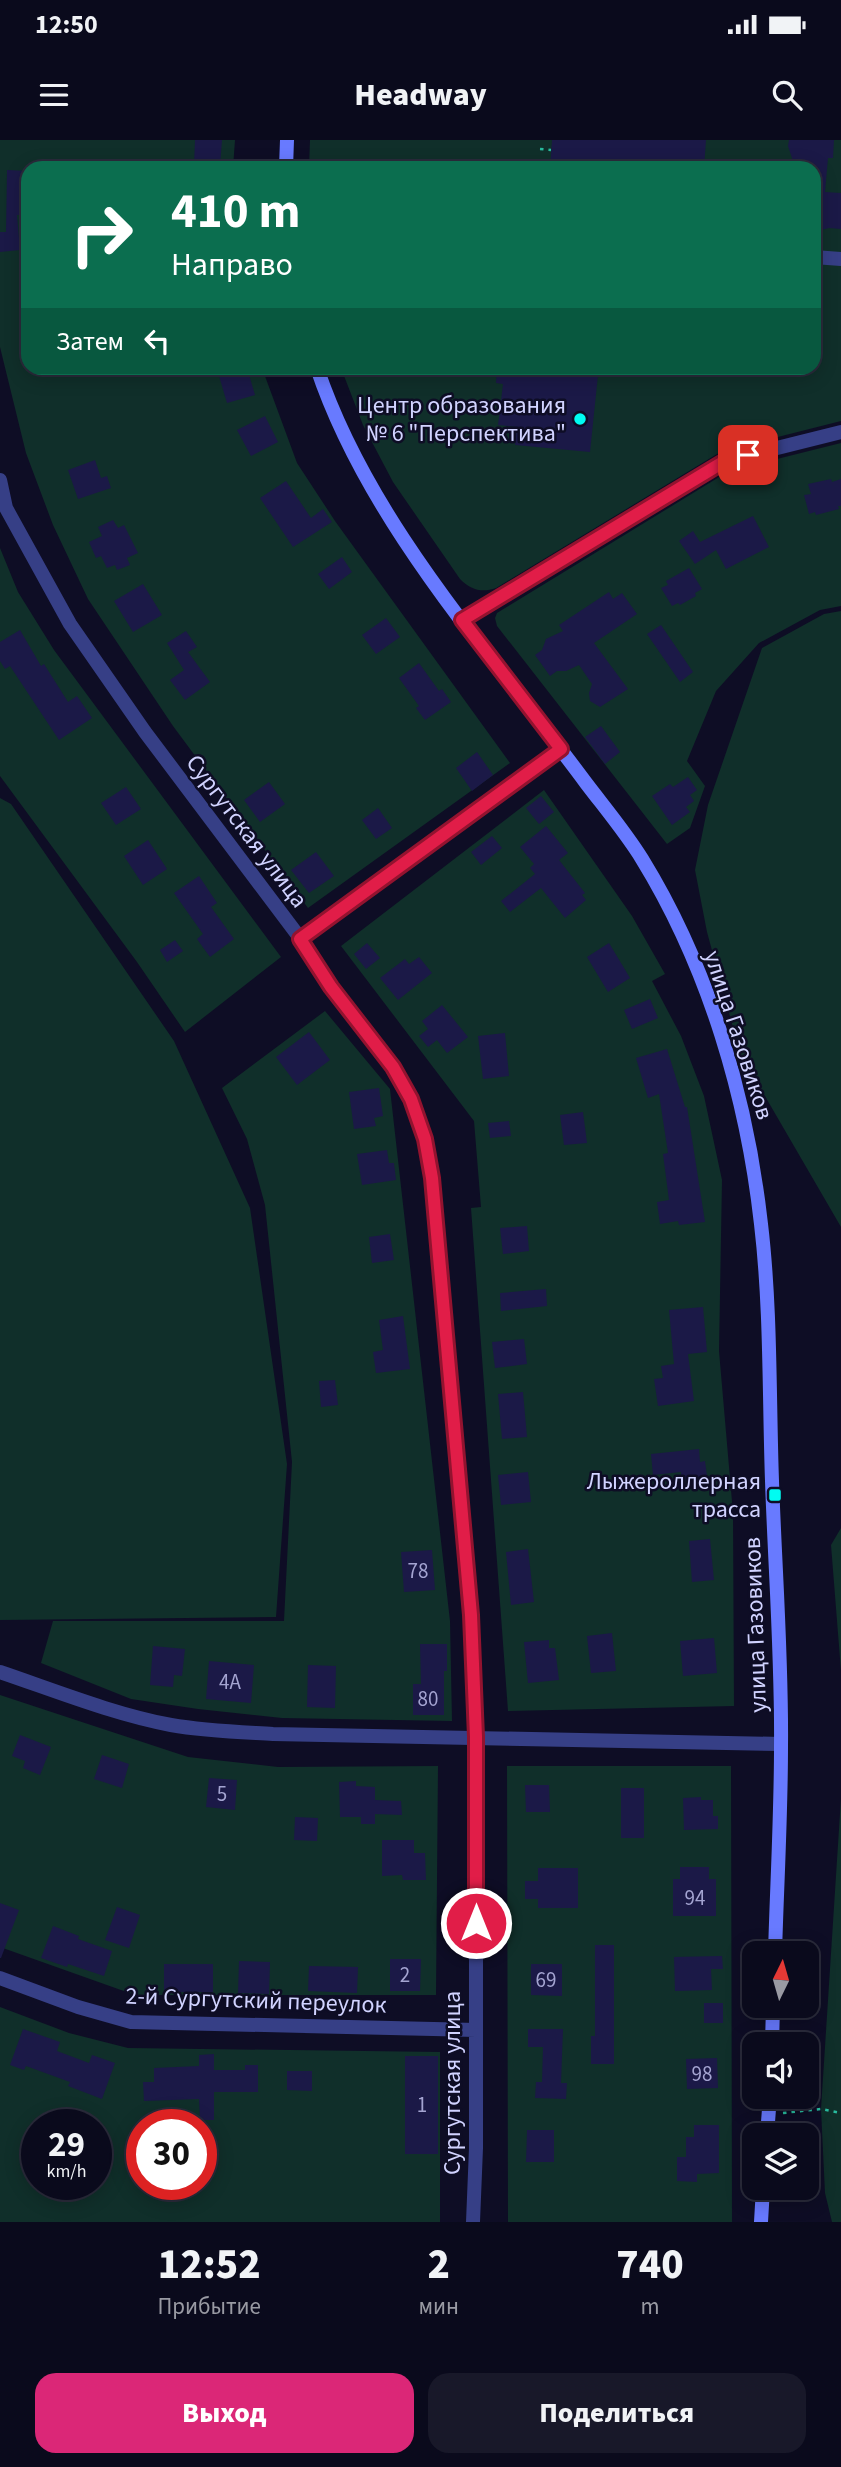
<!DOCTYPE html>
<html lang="ru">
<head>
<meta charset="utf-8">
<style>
	body { margin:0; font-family:"Source Sans 3",sans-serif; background:#181829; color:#f1f3f6; height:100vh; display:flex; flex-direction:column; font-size:26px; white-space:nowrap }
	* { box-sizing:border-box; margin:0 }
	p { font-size:23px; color:#999aa3 }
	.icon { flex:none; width:38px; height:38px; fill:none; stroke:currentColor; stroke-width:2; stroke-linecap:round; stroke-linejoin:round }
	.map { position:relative; height:2082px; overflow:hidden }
	.drawer { display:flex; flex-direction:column; background:#0a0a1c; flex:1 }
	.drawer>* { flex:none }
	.hud { position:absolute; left:21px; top:21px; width:800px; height:214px; border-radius:21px; box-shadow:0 4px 18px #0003,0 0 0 2px #2a2b3b; background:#0b6e4f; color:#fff; overflow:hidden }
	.needle { width:46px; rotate:5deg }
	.controls { position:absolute; left:742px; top:1801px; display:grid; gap:14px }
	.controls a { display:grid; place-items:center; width:77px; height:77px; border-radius:14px; background:#0a0a1c; box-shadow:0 4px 18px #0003,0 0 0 2px #2a2b3b; font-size:35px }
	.speed { position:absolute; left:21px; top:1969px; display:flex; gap:14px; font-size:35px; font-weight:700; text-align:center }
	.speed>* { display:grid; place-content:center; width:91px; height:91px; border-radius:50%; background:#0a0a1c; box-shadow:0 4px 18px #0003,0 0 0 2px #2a2b3b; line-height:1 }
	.speed small { font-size:18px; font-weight:400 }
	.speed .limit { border:10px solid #d22; background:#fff; color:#111 }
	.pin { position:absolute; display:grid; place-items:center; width:60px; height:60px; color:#fff; margin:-30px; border-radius:14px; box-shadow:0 4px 10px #0006 }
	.me { position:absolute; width:77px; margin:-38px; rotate:0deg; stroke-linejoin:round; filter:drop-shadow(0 0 5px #0008) }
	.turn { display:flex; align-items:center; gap:24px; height:147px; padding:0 35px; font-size:32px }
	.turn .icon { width:91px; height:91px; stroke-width:2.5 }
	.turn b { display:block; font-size:49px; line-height:60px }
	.then { display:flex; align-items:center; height:66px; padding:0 35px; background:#0003; gap:14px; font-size:26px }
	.eta { display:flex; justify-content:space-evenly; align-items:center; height:119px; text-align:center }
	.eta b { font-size:42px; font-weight:800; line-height:49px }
	.action { display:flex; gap:14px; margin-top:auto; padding:14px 35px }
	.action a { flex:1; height:80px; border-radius:21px; background:#db2777; color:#fff; font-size:28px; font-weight:800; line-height:80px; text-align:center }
	.action a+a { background:#181829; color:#f1f3f6 }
	.status { display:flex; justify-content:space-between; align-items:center; height:49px; padding:0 35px; background:#0a0a1c; direction:ltr }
	.status svg { height:19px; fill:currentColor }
	header { display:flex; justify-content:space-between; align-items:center; height:91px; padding:0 35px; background:#0a0a1c; font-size:32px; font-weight:800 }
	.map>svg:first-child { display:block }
</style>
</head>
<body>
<div class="status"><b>12:50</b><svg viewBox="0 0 49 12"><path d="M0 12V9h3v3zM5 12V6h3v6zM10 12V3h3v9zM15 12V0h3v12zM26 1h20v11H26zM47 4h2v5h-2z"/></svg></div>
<header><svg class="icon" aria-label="menu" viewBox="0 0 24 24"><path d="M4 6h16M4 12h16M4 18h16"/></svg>Headway<svg class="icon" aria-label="search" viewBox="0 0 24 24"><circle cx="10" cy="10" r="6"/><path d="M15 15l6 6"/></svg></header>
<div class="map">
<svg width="841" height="2082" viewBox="0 0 841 2082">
	<rect width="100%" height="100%" fill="#0e0d25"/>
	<path fill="#102f2a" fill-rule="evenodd" d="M0,0H235L233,28H28V228H262L297,323L335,381L510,623L308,768L173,586L88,459L53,385L26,313L0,207Z
		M310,0H841V281L722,311L496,448C482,453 471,450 460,439L393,342L363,285L341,228H814V28H309Z
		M841,303V466L820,470L759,503L716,551L687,621L705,646L690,688L667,704L497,486L495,478L497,473L729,331Z
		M0,408L18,452L54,510L281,817L185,892L137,822L0,636Z
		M841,471V1087L740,913L707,792L695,730L708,665L762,508L824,474Z
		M544,650L632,776L665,834L652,841L681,896L704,956L722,1040L719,1211L733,1373L734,1566L508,1571L471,1068L481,1067L474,981L341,806Z
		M0,658L11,664L174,901L250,1068L287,1324L276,1477L0,1480Z
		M325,871L390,949L450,1481L452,1581L282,1578L198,1569L131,1559L41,1523L53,1481H284L292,1322L265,1065L247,999L222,948Z
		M841,1388V1531L831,1405Z
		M0,1555L188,1617L278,1627L438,1626L436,1855H135L0,1807Z
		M507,1626H731L732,2082H508Z
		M841,1658V2082H832L825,2053L821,1969Z
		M0,1867L69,1893L128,1908L440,1912V2082H0ZM37,1984H96V2044H37ZM142,1984H201V2044H142Z"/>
	<path fill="#1b1947" d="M195,0H222L220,26L194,25Z
		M552,0H706L704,28H550Z
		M789,0H834L833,18H828L825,52L841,53V89L829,88L814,92V28H791L792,18L788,6Z
		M7,30L28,31V75H17L20,110L0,112V92H6Z
		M247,228L255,255L227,263L219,236Z
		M497,228H542L598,235L590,312L515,305L517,287L498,285L503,244L496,243Z
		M265,276L278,302L251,316L237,290Z
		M95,320L101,338L107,336L111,348L78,359L68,330Z
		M831,339L832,342L841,339V366H838L839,369L816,375L815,372L809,374L804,355L811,354L808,344Z
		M286,341L311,378L323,369L332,382L293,407L260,358Z
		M753,376L769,407L726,429L716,410L695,424L679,401L693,391L700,402Z
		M113,380L118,388L124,385L138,413L127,418L130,425L117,430L115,425L107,428L101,416L96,418L89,402L102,396L98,387Z
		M342,417L352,432L329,449L318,434Z
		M689,428L702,449L695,453L696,456L680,465L678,463L672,466L661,448L668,445L666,441Z
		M143,444L162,475L133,492L114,461Z
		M609,452L613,459L622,453L637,474L594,503L628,549L600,567L590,561L589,553L592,544L579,525L566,531H557L550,536L535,515L542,510L546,499L563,491L559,485Z
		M386,478L400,497L376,514L362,495Z
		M661,485L693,532L680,542L647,494Z
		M20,490L41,526L44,524L68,562L77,556L92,578L59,600L10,526L5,529L0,521V502Z
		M186,491L197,507L188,512L210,542L185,560L170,540L184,530L167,503Z
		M419,523L439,551L442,549L451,562L425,580L416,568L419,566L399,538Z
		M601,586L620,612L605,624L585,597Z
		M477,612L493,635L472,651L456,628Z
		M688,637L697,650L690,655L694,661L686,667L690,672L672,685L652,656L670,644L673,647Z
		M269,642L285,664L260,682L244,660Z
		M126,647L141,669L116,685L101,663Z
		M541,656L554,672L539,684L526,668Z
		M378,668L392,688L376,699L362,680Z
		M546,686L568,713L559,720L585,753L582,755L586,760L565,778L541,748L510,772L501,761L535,734L530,728L534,724L520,707Z
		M492,696L502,708L481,725L471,712Z
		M148,700L167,729L143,745L124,716Z
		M316,712L334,736L309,753L291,730Z
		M199,736L217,763L211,767L234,799L210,817L197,799L203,794L174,753Z
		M175,800L183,811L167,822L160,810Z
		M367,803L380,818L366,829L354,814Z
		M609,803L630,838L608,852L587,817Z
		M419,817L432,833L398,860L380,838L405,819L409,824Z
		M650,859L658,878L632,889L624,870Z
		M442,865L468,897L447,913L437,900L428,907L419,896L428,889L422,881Z
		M309,892L330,920L297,945L276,917Z
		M505,893L509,936L483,939L478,896Z
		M667,909L685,967H687L705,1082L679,1085L678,1081L660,1084L657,1062L669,1060L663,1014L668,1013L659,954L648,958L636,918Z
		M379,948L383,976L374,978L376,986L354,989L349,952Z
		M583,972L587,1003L564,1005L560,975Z
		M509,981L511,996L490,998L488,983Z
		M387,1010L389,1023H394L396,1040L362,1045L357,1014Z
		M527,1086L529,1111L503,1114L500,1088Z
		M390,1094L394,1120L372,1123L369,1097Z
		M546,1149L547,1166L501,1171L500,1153Z
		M703,1167L707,1212L688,1214L694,1261L658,1266L654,1239L663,1238L661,1226L674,1224L669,1170Z
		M403,1176L410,1229L376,1233L373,1212L383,1210L379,1180Z
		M524,1199L527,1224L495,1228L492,1202Z
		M335,1240L338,1265L321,1267L319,1241Z
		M523,1252L527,1297L502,1299L498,1254Z
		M699,1309L700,1322L705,1321L707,1336L681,1339V1332L653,1335L651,1314Z
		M528,1332L531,1362L501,1365L498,1335Z
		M710,1399L714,1440L692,1442L689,1401Z
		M528,1409L534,1462L511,1465L506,1412Z
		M432,1410L435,1450L404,1452L401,1412Z
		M612,1493L616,1531L591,1533L587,1496Z
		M714,1498L717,1533L683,1536L680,1501Z
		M549,1500V1508H555L559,1540L528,1543L524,1502Z
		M420,1504H447V1531H444V1575H413V1544H421Z
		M153,1506L185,1509L182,1536L174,1535L173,1547L150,1545Z
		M209,1521L254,1525L251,1563L206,1559Z
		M308,1525L336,1526L335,1568L307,1567Z
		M20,1595L51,1607L40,1635L23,1628L25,1621L12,1616Z
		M102,1615L129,1624L122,1648L94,1639Z
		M209,1638L237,1640L235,1670L206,1667Z
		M356,1641V1646L375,1647V1660L401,1661L402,1675L375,1674V1684H361V1677H340L339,1642Z
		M525,1645H549L550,1672H526Z
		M621,1648H644V1698H621Z
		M701,1657V1660H713V1676H718V1689L684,1690L683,1658Z
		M295,1677L318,1678L317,1701L294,1700Z
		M382,1700H414V1713H425L426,1740H403L402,1735L382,1736Z
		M680,1727H709V1739H716V1776H673V1739H680Z
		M538,1728H578V1768H538V1759H525V1741H538Z
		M0,1763L19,1770L1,1818H0Z
		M117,1767L140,1775L129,1808L105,1800Z
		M53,1786L79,1796L78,1799L112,1811L104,1836L68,1824L67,1827L41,1818Z
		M595,1805H614V1924H591V1896H595Z
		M722,1816L723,1829H711L712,1850L675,1851L674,1817Z
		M390,1819H421L420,1851H390Z
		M239,1821L270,1822L269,1854L238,1853Z
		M164,1824H213V1852H164Z
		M531,1824H562V1856L531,1855Z
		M309,1826L358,1827L357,1853L308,1851Z
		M704,1863H723V1883H704Z
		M23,1889L60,1902L57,1911L89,1923L92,1915L115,1923L102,1959L68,1946L70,1942L26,1926L24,1930L10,1925Z
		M528,1889H563L561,1943H567L566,1959L535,1958L536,1942H542L543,1907H528Z
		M214,1914V1930H245V1925H258V1952H214V1980H200L199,1959L144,1961L143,1942H154V1928L199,1926V1915Z
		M405,1916H438V2014H405Z
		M717,1918L718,1948L687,1949L686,1919Z
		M287,1931H312V1951L287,1950Z
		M694,1985H719V2033L697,2034V2042L677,2041V2017H686V1997H694Z
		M527,1990H554V2022H526Z"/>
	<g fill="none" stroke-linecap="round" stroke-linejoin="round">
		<path stroke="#29bb9e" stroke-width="2.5" stroke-dasharray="3.5 5" stroke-linecap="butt" d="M540,9L551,10
			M783,1973L821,1969L841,1973"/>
		<path stroke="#363f86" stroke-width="14" d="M814,117L841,119
			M0,340L6,368L70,484L145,592L300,798L331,847L393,927L411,959L425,999L432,1038L471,1475L476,1597V2008L473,2082
			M462,480L725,321L841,292
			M300,798L561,609
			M0,1532C56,1551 113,1574 171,1585C205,1591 239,1592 273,1594L781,1604
			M0,1838L78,1867L131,1882L476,1890"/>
		<path stroke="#687aff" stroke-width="14" d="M286,28L287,0
			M317,228C369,383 490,513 586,643C605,668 626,693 642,719C709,828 747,958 761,1084C771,1169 769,1256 772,1341C775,1429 782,1519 781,1607C781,1676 777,1744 775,1813
			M772,1904L773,1866
			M767,1995L770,1956
			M761,2082L763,2048"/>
	</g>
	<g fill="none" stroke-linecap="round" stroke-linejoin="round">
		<defs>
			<path id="route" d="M476,1783V1597L471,1475L432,1038L425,999L411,959L393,927L331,847L300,799L561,609L462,480L725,321L748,315"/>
		</defs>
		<use href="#route" stroke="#92132f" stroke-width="18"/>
		<use href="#route" stroke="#e11d48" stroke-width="12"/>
	</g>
	<g fill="#00fcf2" stroke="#0e0d25" stroke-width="2.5">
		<circle cx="580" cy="279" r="7"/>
		<rect x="768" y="1348" width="14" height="14" rx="3.5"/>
	</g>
	<g text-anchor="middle" stroke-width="5" stroke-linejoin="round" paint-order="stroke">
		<g font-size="21" fill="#a4a4d1">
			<text x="418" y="1438">78</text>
			<text x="230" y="1549">4А</text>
			<text x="428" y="1566">80</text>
			<text x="222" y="1661">5</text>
			<text x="695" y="1765">94</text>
			<text x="405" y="1842">2</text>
			<text x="546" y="1847">69</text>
			<text x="702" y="1941">98</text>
			<text x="422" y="1972">1</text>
		</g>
		<g font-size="24" fill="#d1d3ff" stroke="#0e0d25" text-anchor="end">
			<text x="566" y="273">Центр образования<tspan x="566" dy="28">№ 6 "Перспектива"</tspan></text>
			<text x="761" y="1349">Лыжероллерная<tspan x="761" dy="28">трасса</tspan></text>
		</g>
		<g font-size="24" fill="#d1d3ff" stroke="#0e0d25">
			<text transform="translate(247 691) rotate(53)" y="8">Сургутская улица</text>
			<text transform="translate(739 895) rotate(72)" y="8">улица Газовиков</text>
			<text transform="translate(755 1485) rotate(-92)" y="8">улица Газовиков</text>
			<text transform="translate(256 1860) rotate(2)" y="8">2-й Сургутский переулок</text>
			<text transform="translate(452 1943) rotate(-90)" y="8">Сургутская улица</text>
		</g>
	</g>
</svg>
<div class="controls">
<a><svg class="needle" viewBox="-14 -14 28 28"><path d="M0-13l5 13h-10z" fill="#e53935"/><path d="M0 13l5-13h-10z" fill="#999aa3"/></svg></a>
<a><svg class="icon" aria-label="sound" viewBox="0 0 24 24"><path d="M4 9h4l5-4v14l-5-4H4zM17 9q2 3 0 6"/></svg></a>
<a><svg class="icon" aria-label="layers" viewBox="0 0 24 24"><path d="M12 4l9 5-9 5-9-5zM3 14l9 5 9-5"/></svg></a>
</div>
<div class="speed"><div>29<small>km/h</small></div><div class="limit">30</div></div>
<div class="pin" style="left:748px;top:315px;background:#d93025"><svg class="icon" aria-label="arrive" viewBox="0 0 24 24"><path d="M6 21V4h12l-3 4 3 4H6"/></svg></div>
<svg class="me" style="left:476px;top:1783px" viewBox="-20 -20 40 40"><circle r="17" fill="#e11d48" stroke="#fff" stroke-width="3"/><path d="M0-11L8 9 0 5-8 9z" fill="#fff"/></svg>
<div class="hud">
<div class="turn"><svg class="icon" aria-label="right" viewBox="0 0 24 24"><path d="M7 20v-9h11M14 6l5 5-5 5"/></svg><div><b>410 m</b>Направо</div></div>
<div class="then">Затем<svg class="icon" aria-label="left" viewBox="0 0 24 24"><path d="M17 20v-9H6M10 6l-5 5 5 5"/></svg></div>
</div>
</div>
<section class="drawer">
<div class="eta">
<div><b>12:52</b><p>Прибытие</p></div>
<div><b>2</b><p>мин</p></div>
<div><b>740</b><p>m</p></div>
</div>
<div class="action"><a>Выход</a><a>Поделиться</a></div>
</section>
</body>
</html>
